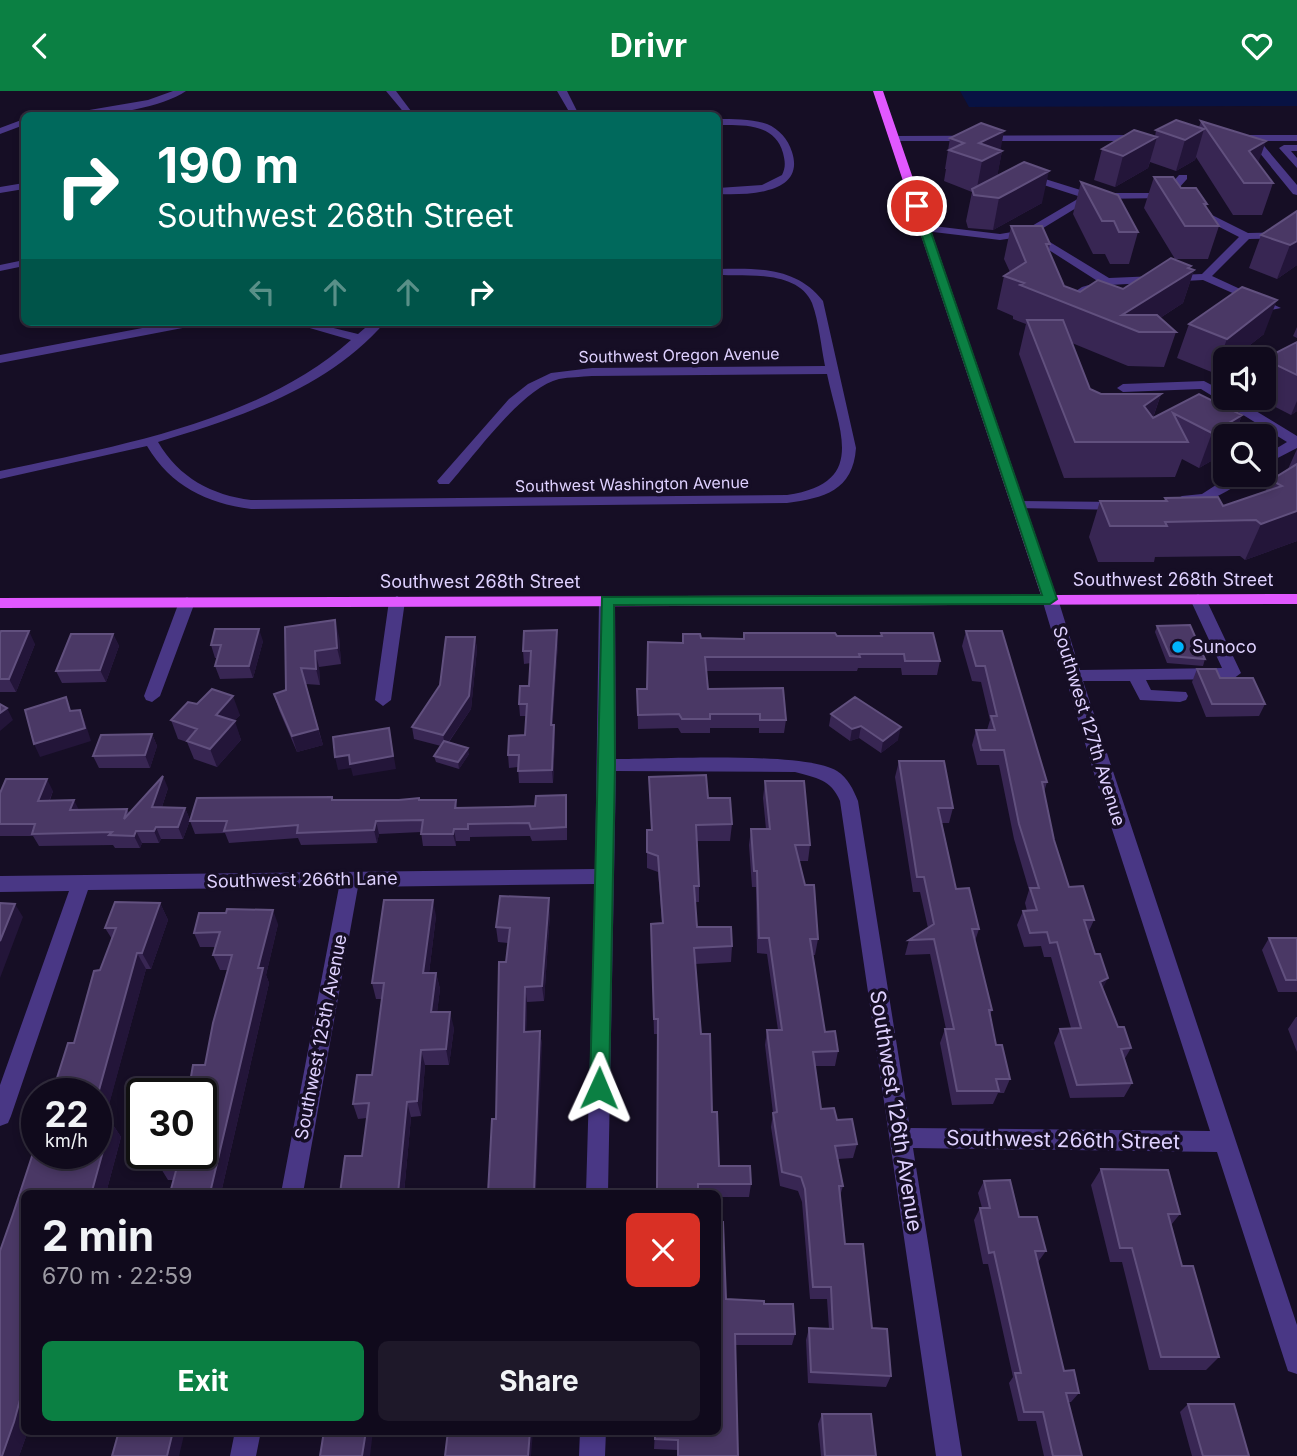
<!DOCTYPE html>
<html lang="en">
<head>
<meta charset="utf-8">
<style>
	body { margin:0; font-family:Inter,sans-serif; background:#1e1829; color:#f1f3f6; height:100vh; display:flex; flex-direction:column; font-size:26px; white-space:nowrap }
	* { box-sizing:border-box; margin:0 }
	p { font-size:23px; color:#9c9aa3 }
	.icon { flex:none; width:38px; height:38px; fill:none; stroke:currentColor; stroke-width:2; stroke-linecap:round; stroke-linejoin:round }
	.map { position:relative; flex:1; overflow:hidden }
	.details { position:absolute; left:21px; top:1099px; width:700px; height:245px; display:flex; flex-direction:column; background:#100a1c; border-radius:10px; box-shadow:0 4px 10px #0003,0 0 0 2px #302b3b }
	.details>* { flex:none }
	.top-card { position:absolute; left:21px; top:21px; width:700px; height:214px; border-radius:10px; box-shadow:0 4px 10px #0003,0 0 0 2px #302b3b; background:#00695c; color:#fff; overflow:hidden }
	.buttons { position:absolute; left:1213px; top:256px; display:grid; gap:14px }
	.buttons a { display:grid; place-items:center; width:63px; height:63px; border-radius:10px; background:#100a1c; box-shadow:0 4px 10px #0003,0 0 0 2px #302b3b; font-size:35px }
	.speed { position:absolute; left:21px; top:987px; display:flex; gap:14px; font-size:35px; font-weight:700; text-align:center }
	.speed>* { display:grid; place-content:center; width:91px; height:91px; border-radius:50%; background:#100a1c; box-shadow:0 4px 10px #0003,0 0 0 2px #302b3b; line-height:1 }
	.speed small { font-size:18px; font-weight:400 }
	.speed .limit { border:4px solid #111; border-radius:10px; background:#fff; color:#111 }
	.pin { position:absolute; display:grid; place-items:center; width:60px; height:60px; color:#fff; margin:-30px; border:4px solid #fff; border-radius:50%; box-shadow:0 2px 7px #0007 }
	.me { position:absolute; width:77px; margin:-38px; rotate:1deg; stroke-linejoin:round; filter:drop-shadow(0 0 5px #0008) }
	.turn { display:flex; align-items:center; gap:24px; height:147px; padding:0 21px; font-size:32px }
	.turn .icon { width:91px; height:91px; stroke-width:2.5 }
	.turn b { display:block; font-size:49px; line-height:60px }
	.lanes { display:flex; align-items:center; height:66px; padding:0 21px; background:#0003; justify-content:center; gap:35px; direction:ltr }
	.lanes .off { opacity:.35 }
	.round { display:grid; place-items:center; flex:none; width:74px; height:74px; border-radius:10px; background:#1e1829 }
	.overview { display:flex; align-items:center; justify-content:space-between; height:119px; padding:0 21px }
	h1 { font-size:42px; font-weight:700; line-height:52px }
	.action { display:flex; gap:14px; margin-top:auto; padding:14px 21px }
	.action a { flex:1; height:80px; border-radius:10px; background:#0b8043; color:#fff; font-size:28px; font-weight:700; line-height:80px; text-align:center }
	.action a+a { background:#1e1829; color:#f1f3f6 }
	header { display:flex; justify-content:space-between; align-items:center; height:91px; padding:0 21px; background:#0b8043; color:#fff; font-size:32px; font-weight:700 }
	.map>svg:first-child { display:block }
</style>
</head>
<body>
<header><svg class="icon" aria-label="back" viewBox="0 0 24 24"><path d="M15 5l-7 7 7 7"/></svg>Drivr<svg class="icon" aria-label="heart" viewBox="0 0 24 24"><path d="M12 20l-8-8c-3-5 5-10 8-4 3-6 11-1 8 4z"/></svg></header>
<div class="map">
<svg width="1297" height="1365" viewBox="0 0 1297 1365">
	<rect width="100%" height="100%" fill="#160e25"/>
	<path fill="#081243" d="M960,0H1297V15L969,16Z"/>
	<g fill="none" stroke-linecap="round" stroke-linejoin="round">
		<path fill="#493785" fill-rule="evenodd" d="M173,0H186C159,19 92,27 60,24L148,9Z
			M386,0H396L414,24H406Z
			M557,0H567L579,24H571Z
			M24,28V34L0,43V37Z
			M718,28C734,28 752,28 767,33C779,38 788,48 792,61C806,104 746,104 718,103V97L762,94L782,84C786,76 785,70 783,62C775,32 743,34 718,34Z
			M1297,44V50H1260L1297,94V104L1293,103L1250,50H1233L1228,47L1233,44Z
			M894,45L1142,44L1147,47L1142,50H891L889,48Z
			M1284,54H1297V60H1291L1297,67V77L1279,57Z
			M1026,82L1090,102H1163L1179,84H1187V88L1170,107L1091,108L1035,142L1109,187L1202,183L1239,146L1192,122V118H1200L1248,142L1297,141V147L1249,148L1212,185L1281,217L1271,219L1203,189L1109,194L1085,203L1096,210L1090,213L1075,208L1073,202L1082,196L1099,191L1027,145L1000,149L925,140L920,137L925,134L1000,143L1025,139L1081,106L1022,87V83Z
			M24,92V98L0,102V96Z
			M24,169V175L0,180V174Z
			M718,178C757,177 797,176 823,210L856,357C853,400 824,407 787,412L251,418C206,412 171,395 147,355L0,388V380C117,355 259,331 351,249L289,231H309L358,243L372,231H385C329,297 238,327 158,351C179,387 212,404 251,409L787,404C868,392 839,341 827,283L592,285C581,286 570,286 559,288C522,297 475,364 449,393H439L437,390L509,308L528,293L551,282L592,277L825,275C821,255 819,231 812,212C798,179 745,185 718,184Z
			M174,231H199L193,235L0,272V264Z
			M1204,290L1225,301V306H1233L1297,345V357L1264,374V365L1287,351L1201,298L1123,301L1117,297L1123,293Z
			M1233,383H1250C1236,397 1193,424 1175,409L1182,405L1202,403Z
			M1018,410L1123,411L1130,415L1123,419L1013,417V411Z
			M1050,503L1058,508L1080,579L1222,577L1190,508L1198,503L1206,508L1241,582L1233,588L1146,589L1151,599L1186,601L1188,605L1186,609L1180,611L1140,609L1130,590H1083L1297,1234V1283L1288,1280L1285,1271L1217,1061L913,1057L962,1365H936L840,710C831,688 816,687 795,681L616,680L608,1102H586L595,793L358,796L303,1102H281L339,796L88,799L11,1025L8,1032L0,1035V994L69,800L0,801V785L595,778L599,510L607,505L615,510L616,668C659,668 806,660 837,680C848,687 853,698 858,710L910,1037L1210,1040L1096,689L1042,508Z
			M397,505L405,510L391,609L383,615L375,609L389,510Z
			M187,506L195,511L160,605L152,611L146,609L144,605L179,511Z
			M235,1340H261L256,1365H230Z
			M580,1340H606L605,1365H579Z"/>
		<path fill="#e158ff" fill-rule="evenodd" d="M873,0H883L1056,504L1297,503V513L0,517V507L1041,504Z"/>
	</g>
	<path fill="#382653" d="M1201,30L1258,72L1273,92L1262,124H1233L1196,66L1195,69L1176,80L1150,71L1148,77L1115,96L1094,89L1102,58L1155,46L1156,39L1199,36Z
		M950,47L1002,60L997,85L1042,112L993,139L968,137L966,130L972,101L944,90L946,78H945Z
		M1154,86L1181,97L1207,113L1206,116L1219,135L1208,168H1175L1144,117Z
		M1081,91L1138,141L1129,173H1110L1105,163H1093L1073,123Z
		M1297,120V174L1277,188L1249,177L1261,144Z
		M1011,135L1050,153L1049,159L1064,195L1080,201L1123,198L1191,175L1190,177L1194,179L1183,212L1160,227L1176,241L1164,276L1128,275L1072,252L1090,298L1101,303H1161L1153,327L1199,303L1242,324L1234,345H1225V362L1199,377L1182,368L1175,386L1064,387L1019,263L1026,233L1013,228V225L997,218L1004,185L1010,181L1004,168Z
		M1189,233L1264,243L1232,268H1225L1214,282L1177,267Z
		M1297,236V247L1293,245Z
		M1297,251V320L1291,324L1256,306H1264V268Z
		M1297,358V450L1245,469L1240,465L1155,466L1154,471H1098L1089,446L1100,410H1164L1165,407L1223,415L1265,401L1271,389L1288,378Z
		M1157,535L1205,568L1203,575L1167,572L1155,541Z
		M285,536L339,545L341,573L319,576L320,594L306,593L323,654L297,661L279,619L274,603L286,599Z
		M966,540L1047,691L1044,701L1054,749L1069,796L1094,829L1088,842L1103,897L1118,936L1131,957L1124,969L1132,992L1124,1006L1070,1007L1054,952L1060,938L1071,937L1051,866H1044L1041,855L1024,856L1017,834L1023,820H1027L1025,812L1029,799L1014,748L999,674H977L972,654L976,639H987L990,629L981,591L972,590L962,555Z
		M0,542L35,553L16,601H0Z
		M744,542L837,545H881V542L940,570L937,584H902L901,577H858L857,580H706L708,598L786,629L784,642H759V637H710V642H681L678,637L638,638L637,598H647L682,552L701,547L743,548Z
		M113,543L119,555L106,591L62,592L56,580Z
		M475,546L477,558L471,618L449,651L469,663L459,678L436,671L434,665L441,655L414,648L412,636Z
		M263,550L253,587L220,588L215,575L218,567H215L211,554Z
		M558,552L552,634H554L555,647L553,692H519L518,676L509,677L508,664L525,644L526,625H520L519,613L529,595L531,572L524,573L523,560Z
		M1197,578L1220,587L1265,613L1259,625L1206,626L1192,591Z
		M197,613L240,624L234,630L241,649L217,676L194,668L187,651L178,648L171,629Z
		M831,623L898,649L881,662L859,647L850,650L829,635Z
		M152,643L157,655L150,677H99L93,665Z
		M899,670L953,717L949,732H942L956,798L979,838L975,850L992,919L990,924L996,954L1010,988L1004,1002H998L993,1013L952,1014L940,952L945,938H946L930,863L905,864L909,849L928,837L920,801H913L895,686Z
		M649,686L708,707L732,733L730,750H697L699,795V811H695L697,836L732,855L731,871L695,873L701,943L719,1075L751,1093L749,1106H718V1102H657L658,943H654L651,833L662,832L658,781L647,777V739H651Z
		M765,690L810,754L808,770H799L818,848L815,864H813L825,941L838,960L835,975H815L821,1018L837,1029L857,1053L853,1067L838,1068L843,1095L840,1105L845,1153L872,1237L891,1285L886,1296L808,1292L806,1249L809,1237L829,1238L827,1208H810L802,1111L798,1100L780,1095L771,1036L773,1022L765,954L767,939H778L767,863L757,862L756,796H752L749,754L751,738H766L763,707Z
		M168,697L162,716L185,717L190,729L183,748H161L159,752H142L140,757H115L113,754L39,755L33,745H0V702L53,700L50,709L80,719L127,718L129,722Z
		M419,707L420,709H456L457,717H567V749L532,750L530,745L470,746V750H456V755H423L421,741L379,743L377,752L301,754L298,747L229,752L225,742L195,743L190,730L333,709H399Z
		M160,812L168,829L151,878H146L104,1031H111L121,1046L106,1102H24L28,1340L19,1365H0L13,1123L112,848L105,837Z
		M550,822L544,910L527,911L526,940H540L542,955L496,1028L508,852L498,851L496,836Z
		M436,825L429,882H436L440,898L437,921L454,937L449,974H425L421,1025L411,1026L404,1102H340L362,1065L367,1027L358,1028L353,1013L372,984L382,908H376L372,892Z
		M278,833L266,884L269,892L221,1102H170L174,1089H168L160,1076L201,1062L205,974L228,879H220L213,864L216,856H200L194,842Z
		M1269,847H1297V901H1278L1262,859Z
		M1296,926H1297V961L1288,938Z
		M1101,1078L1180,1123L1171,1134L1182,1175L1219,1266L1206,1279H1149L1122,1171H1110L1091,1094Z
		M984,1090L1019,1126L1046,1160L1038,1171L1064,1280L1079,1302L1071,1311H1068L1082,1365H1044L1036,1330H1018L1009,1292L1013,1286L988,1173H983L974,1129L980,1117H982L978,1102Z
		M726,1208L764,1213L795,1243L792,1254H735L738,1365H678V1359L654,1358L655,1340Z
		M1188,1313L1249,1365H1192L1180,1321Z
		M822,1323L876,1365H821L818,1333Z"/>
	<path fill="#231539" d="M1204,38L1195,69L1176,80L1185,49Z
		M1004,40L1000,62L1002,60L996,92L976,102L982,70L979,52Z
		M1157,46L1148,77L1115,96L1123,65Z
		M1266,50L1255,81L1249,60Z
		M1049,80L1042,112L993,139L999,107Z
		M1297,150V174L1277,188L1290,154Z
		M1191,175L1189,182L1194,179L1183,212L1138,241L1122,224Z
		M1277,209L1264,243L1232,268H1225V273L1214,282L1227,248Z
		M1161,303L1149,338L1144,315Z
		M1297,310V320L1291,324Z
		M1242,324L1234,345H1225V362L1199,377L1212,342Z
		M1297,420V450L1245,469L1261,433Z
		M335,529L339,545L341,573L337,557Z
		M259,538L263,550L253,587L249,575Z
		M557,539L558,552L552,647L551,634Z
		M29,540L35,553L16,601L9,588Z
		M113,543L119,555L106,591L100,579Z
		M475,546L477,558L471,618L445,656L443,644Z
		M315,560L319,576L320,594L316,578Z
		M233,605L240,624L223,642L216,624Z
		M7,617L13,629L0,640V622Z
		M80,619L85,631L91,650L40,666L34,653Z
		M235,630L241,649L217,676L210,658Z
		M554,634L555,647L553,692L552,679Z
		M861,635L859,647L850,650L852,638Z
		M901,636L898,649L881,662L883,650Z
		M389,637L396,678L353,685L351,677L338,679L335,666Z
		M318,638L323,654L297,661L292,645Z
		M152,643L157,655L150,677L145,664Z
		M468,657L469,663L459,678L458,671Z
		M163,685L168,697L158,728L152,716Z
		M47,688L53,700L44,722L38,710Z
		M74,709L80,721L70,719Z
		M185,717L190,729L183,748L178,736Z
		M376,730L379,743L377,752L374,739Z
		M156,736L161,748L159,752L154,740Z
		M454,738L456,750V755L453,743Z
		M136,740L142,752L140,757L134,745Z
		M549,807L550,822L544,910L542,895Z
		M433,809L436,825L427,898L423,882Z
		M160,812L168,829L151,878L142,862Z
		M15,813L23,826L0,887V850Z
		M273,819L278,833L266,884L269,892L221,1102H210L258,877Z
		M137,862L146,878L100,1047L96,1041V1010Z
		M436,882L440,898L435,937L431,921Z
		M1108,887L1101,901L1100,891Z
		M525,896L527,911L526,955L524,941Z
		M450,921L454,937L449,974L446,958Z
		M540,940L542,955L536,1102H534Z
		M421,959L425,974L421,1025L417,1010Z
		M407,1011L411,1026L404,1102H398Z
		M111,1031L121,1046L106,1102H94L92,1100Z
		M24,1294V1340H28L19,1365H2Z
		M171,1340H181L184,1344L179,1365H167Z
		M366,1340H373L370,1365H362Z
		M530,1340H533L531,1365H528Z"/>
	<path fill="#4a3865" stroke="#61507e" stroke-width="2" d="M1176,29L1204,38L1185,49L1156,39Z
		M1201,30L1266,50L1249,60L1273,92H1244Z
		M981,32L1004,40L979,52L1002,60L982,70L949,59L964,52L950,47Z
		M1134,39L1157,46L1123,65L1102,58Z
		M1024,71L1049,80L999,107L974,104L972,98Z
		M1154,86H1173L1181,97H1196L1207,113H1204L1219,135H1185Z
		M1081,91L1118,104L1138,141H1119L1114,130H1102Z
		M1297,120V150L1290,154L1261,144Z
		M1011,135H1042L1050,153H1046L1064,195L1080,201L1098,189L1123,198L1171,167L1191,175L1188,177L1194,179L1122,224H1157L1176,241H1139L1020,194L1024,192L1004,185L1026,171Z
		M1242,196L1277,209L1227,248L1189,233Z
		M1027,229H1063L1090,298L1101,303H1161L1144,315L1153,327L1199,303L1242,324L1212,342L1173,322L1188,351H1075Z
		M1297,251V284L1264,268Z
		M1297,373V420L1261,433L1256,429L1165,431L1167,435H1110L1100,410H1167L1165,407L1218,406L1223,415L1282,395L1271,389Z
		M335,529L337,557L315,560L316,578L301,577L318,638L292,645L274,603L286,599L285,536Z
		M1190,534L1205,568L1170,565L1157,535Z
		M215,538H259L249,575H215L221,554H211Z
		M557,539L551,634H554L552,679L518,680L519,664H508L509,645L525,644L527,613H519L520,595H529L531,560H523L524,540Z
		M1,540H29L9,588H0V542Z
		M966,540H1002L1047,691H1042L1054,749L1069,796L1083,795L1094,829H1084L1095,863H1100L1108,887L1100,891L1118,936H1124L1131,957L1121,958L1132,992L1077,994L1060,938L1081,937L1057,851L1050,852L1047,841L1030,842L1023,820L1037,819L1030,797H1039L1019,733L1004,659H981L976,639H995L991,625H997L985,575H976Z
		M744,542H835L837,545H882L881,542H933L940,570H905L904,563H859L860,566H705L708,598L783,597L786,629H760V623H710V628H682L679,623L638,624L637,598H647L648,551L683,552V543H700L701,547L744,548Z
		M71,543H113L100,579L56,580Z
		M446,546H475L469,605L443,644L412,636L440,594Z
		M1197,578H1216L1220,587H1253L1265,613H1212Z
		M212,598L233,605L216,624L235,630L210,658L187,650L197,638L171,629L188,611L197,613Z
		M66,606L70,620L80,619L85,637L34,653L25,619Z
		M855,606L901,636L883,650L861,635L852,638L831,623Z
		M0,613L7,617L0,622Z
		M389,637L393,665L350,673L349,664L335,666L333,646Z
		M152,643L145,664L93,665L101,644Z
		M444,650L468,657L458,671L434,665Z
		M899,670H944L953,717H938L956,798L969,797L979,838H972L992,919H989L996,954H1002L1010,988H996L999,1000H957L945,938H954L934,848L909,849L934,833L924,786H917Z
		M706,684L708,707H730L732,733L696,734L699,795H694L697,836H731L732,855L694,857L701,943H710L712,1021H717L719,1075H750L751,1093H698V1102H657L658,928H654L651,833L663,832L658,765L647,761V739H652L649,686Z
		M163,685L152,716L185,717L178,736H156L154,740H136L134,745L109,744L112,741L32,743L35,733H0V702L6,688H47L38,710L74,709L70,719L127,718L124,728Z
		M765,690H804L810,754H795L805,794H814L818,848H810L825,941L835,940L838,960L813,961L821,1018L834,1017L837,1029L852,1028L857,1053L835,1055L843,1095H839L845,1153H863L872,1237L887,1238L891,1285L811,1281L809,1237L833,1238L831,1196H813L805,1098L801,1086L782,1081L773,1022L777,1021L767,939H782L769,847H759L757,780H754L751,738H770Z
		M566,704V736L531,738L529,732L468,733V738H454L453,743H421L423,729L376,730L374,739L297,742L298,734L224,740L227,730H190L197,707L332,706V709H399L419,707V709H456L455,717L507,716L535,715L536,705Z
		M500,805L549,807L542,895L525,896L524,941L540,940L534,1102H488L492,1028H496L499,871H506L510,837L496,836Z
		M384,809H433L423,882H436L431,921H450L446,958L421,959L417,1010L407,1011L398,1102H340L345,1065H362L369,1012L353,1013L357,984H372L384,892H372Z
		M115,811L160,812L142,862H137L96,1010V1003H52L68,952H74L94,880L100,879L116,837H105Z
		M0,812L15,813L0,850Z
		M227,818L273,819L258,877H263L210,1102H170L177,1076H160L164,1062H201V1003H188L193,974H205L213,932L232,864H213L220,841L194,842L199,822H226Z
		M1269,847H1297V889H1286Z
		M111,1031L92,1100H85L84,1102H24V1294L14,1331L2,1365H0V1160L13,1123L37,1050V1062H96V1032Z
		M1101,1078L1168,1079L1180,1123H1168L1182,1175H1193L1219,1266H1161L1132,1157H1120Z
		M1010,1089L1019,1126H1037L1046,1160H1035L1064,1280L1074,1279L1079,1302H1066L1082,1365H1053L1043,1321H1024L1015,1282H1021L994,1161L989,1162L980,1117H990L984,1090Z
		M718,1131H723L726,1208L764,1210V1213H793L795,1243H735L738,1365H678V1349L655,1348V1340H718Z
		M1188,1313H1234L1249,1365H1203Z
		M822,1323H871L876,1365H825Z
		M119,1340H173L167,1365H112Z
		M324,1340H366L362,1365H320Z
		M448,1340H530L528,1365H445Z"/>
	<path fill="#0b8043" stroke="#07532c" stroke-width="2" d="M917,112L922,115L1057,508L1050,513L614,514L615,674L609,997L606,1003L599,1006L592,1003L590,997L602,506L1042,504L912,115Z"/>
	<circle fill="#00b3fc" stroke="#160e25" stroke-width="2.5" cx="1178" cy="556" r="7"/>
	<g text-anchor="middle" stroke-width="7" stroke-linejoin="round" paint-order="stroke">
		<g font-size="16" fill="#dfd1ff" stroke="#160e25">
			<text transform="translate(679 264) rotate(-1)" y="6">Southwest Oregon Avenue</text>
			<text transform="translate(632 393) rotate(-1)" y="6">Southwest Washington Avenue</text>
		</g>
		<g font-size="18" fill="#dfd1ff" stroke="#160e25">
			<text x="1173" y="495">Southwest 268th Street</text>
			<text x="480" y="497">Southwest 268th Street</text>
			<text transform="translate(1089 635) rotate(73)" y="6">Southwest 127th Avenue</text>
			<text transform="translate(302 789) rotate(-1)" y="6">Southwest 266th Lane</text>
			<text transform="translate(321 946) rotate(-79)" y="6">Southwest 125th Avenue</text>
		</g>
		<g font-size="18" fill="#dfd1ff" stroke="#160e25" text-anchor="start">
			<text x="1192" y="562">Sunoco</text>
		</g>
		<g font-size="21" fill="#dfd1ff" stroke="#160e25">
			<text transform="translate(896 1020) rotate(81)" y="7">Southwest 126th Avenue</text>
			<text transform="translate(1063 1049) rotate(1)" y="7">Southwest 266th Street</text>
		</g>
	</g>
</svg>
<div class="buttons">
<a><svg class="icon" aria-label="sound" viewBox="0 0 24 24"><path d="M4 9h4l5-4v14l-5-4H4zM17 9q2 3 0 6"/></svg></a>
<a><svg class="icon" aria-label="search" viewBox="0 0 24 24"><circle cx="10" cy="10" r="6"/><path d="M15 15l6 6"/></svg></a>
</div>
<div class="speed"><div>22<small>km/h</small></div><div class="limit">30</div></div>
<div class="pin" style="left:917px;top:115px;background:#d93025"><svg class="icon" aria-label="arrive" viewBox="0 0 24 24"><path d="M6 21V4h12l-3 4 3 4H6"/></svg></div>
<svg class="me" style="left:599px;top:997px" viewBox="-20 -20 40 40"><path d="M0-17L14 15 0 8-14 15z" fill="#0b8043" stroke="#fff" stroke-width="4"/></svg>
<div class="top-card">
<div class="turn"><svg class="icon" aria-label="right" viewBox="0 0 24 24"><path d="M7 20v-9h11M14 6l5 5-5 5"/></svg><div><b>190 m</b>Southwest 268th Street</div></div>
<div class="lanes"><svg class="icon off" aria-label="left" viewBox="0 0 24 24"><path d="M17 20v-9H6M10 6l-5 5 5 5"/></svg><svg class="icon off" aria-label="ahead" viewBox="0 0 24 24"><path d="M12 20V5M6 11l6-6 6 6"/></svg><svg class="icon off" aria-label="ahead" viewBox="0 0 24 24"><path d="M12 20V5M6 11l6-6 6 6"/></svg><svg class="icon" aria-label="right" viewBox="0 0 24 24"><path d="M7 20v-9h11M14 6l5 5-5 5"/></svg></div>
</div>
<section class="details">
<div class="overview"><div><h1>2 min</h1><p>670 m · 22:59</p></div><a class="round" style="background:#d93025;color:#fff"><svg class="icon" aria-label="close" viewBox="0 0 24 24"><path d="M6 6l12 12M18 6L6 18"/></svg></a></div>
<div class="action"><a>Exit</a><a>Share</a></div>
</section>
</div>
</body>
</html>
